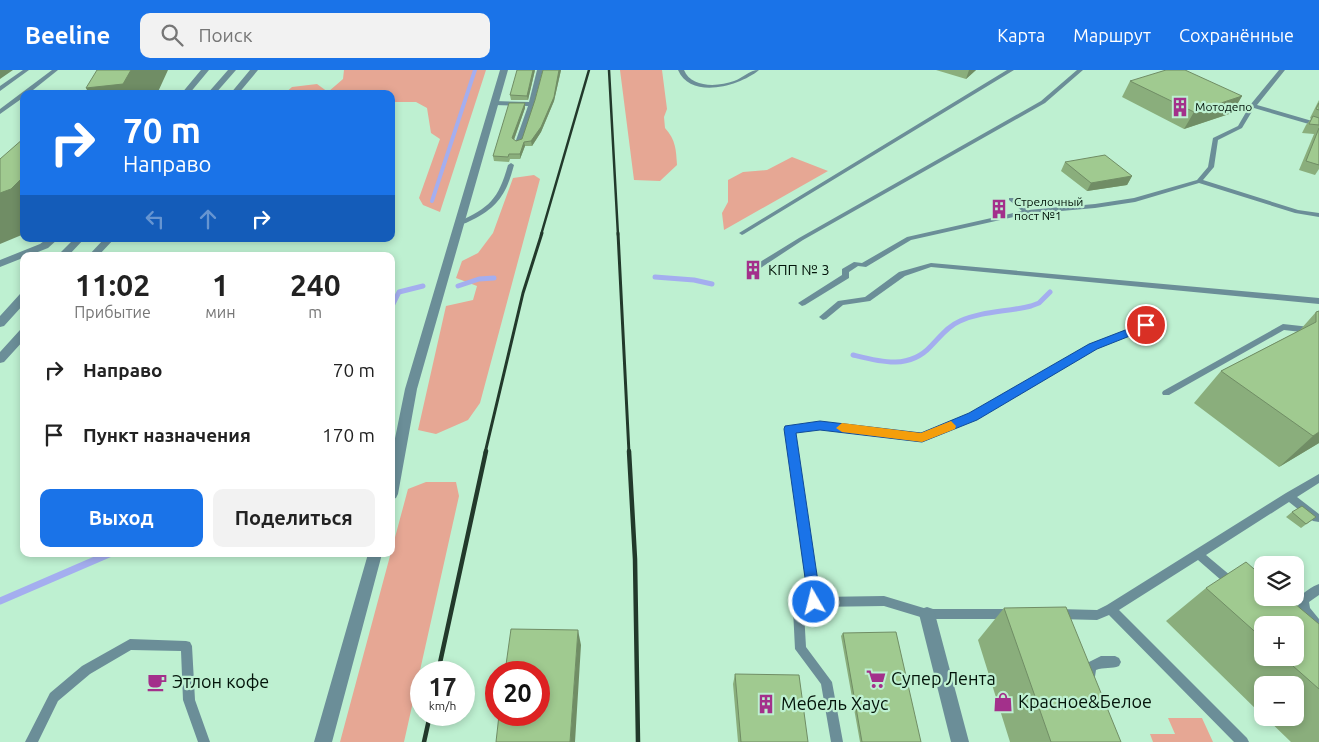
<!DOCTYPE html>
<html lang="ru">
<head>
<meta charset="utf-8">
<style>
	body { margin:0; font-family:Ubuntu,sans-serif; background:#f2f2f2; color:#222; height:100vh; display:flex; flex-direction:column; font-size:19px; white-space:nowrap }
	* { box-sizing:border-box; margin:0 }
	p { font-size:16px; color:#767676 }
	.icon { flex:none; width:28px; height:28px; fill:none; stroke:currentColor; stroke-width:2; stroke-linecap:round; stroke-linejoin:round }
	.map { position:relative; flex:1; overflow:hidden }
	.side { position:absolute; left:20px; top:182px; width:375px; height:305px; display:flex; flex-direction:column; background:#fff; border-radius:10px; box-shadow:0 2px 8px #0003 }
	.side>* { flex:none }
	.guide { position:absolute; left:20px; top:20px; width:375px; height:152px; border-radius:10px; box-shadow:0 2px 8px #0003; background:#1a73e8; color:#fff; overflow:hidden }
	.fabs { position:absolute; left:1254px; top:486px; display:grid; gap:10px }
	.fabs a { display:grid; place-items:center; width:50px; height:50px; border-radius:10px; background:#fff; box-shadow:0 2px 8px #0003; font-size:25px }
	.speed { position:absolute; left:410px; top:591px; display:flex; gap:10px; font-size:25px; font-weight:700; text-align:center }
	.speed>* { display:grid; place-content:center; width:65px; height:65px; border-radius:50%; background:#fff; box-shadow:0 2px 8px #0003; line-height:1 }
	.speed small { font-size:12px; font-weight:400 }
	.speed .limit { border:8px solid #d22; background:#fff; color:#111 }
	.pin { position:absolute; display:grid; place-items:center; width:42px; height:42px; color:#fff; margin:-21px; border:2px solid #fff; border-radius:50%; box-shadow:0 1px 5px #0007 }
	.me { position:absolute; width:55px; margin:-28px; rotate:352deg; stroke-linejoin:round; filter:drop-shadow(0 0 4px #0008) }
	.turn { display:flex; align-items:center; gap:18px; height:105px; padding:0 20px; font-size:22px }
	.turn .icon { width:65px; height:65px; stroke-width:2.5 }
	.turn b { display:block; font-size:35px; line-height:42px }
	.lanes { display:flex; align-items:center; height:48px; padding:0 20px; background:#0003; justify-content:center; gap:25px; direction:ltr }
	.lanes .off { opacity:.35 }
	.eta { display:flex; justify-content:space-evenly; align-items:center; height:85px; text-align:center }
	.eta b { font-size:30px; font-weight:700; line-height:35px }
	.cta { display:flex; gap:10px; margin-top:auto; padding:10px 20px }
	.cta a { flex:1; height:58px; border-radius:10px; background:#1a73e8; color:#fff; font-size:20px; font-weight:700; line-height:58px; text-align:center }
	.cta a+a { background:#f2f2f2; color:#222 }
	ul { padding:0; list-style:none }
	li { display:flex; align-items:center; gap:15px; height:65px; padding:0 20px }
	li div { flex:1 }
	li b { display:block; font-size:19px }
	li em { font-style:normal }
	header { display:flex; align-items:center; gap:30px; box-sizing:border-box; height:70px; padding:0 25px; background:#1a73e8; color:#fff }
	header strong { font-size:24px }
	nav { display:flex; gap:28px; margin-inline-start:auto; font-size:18px }
	.search { width:350px; height:45px; background:#f2f2f2; display:flex; align-items:center; gap:12px; box-sizing:border-box; padding:0 18px; border-radius:10px; color:#767676; font-size:19px }
	.map>svg:first-child { display:block }
</style>
</head>
<body>
<header>
<strong>Beeline</strong>
<div class="search"><svg class="icon" aria-label="search" viewBox="0 0 24 24"><circle cx="10" cy="10" r="6"/><path d="M15 15l6 6"/></svg>Поиск</div>
<nav><a>Карта</a><a>Маршрут</a><a>Сохранённые</a></nav>
</header>
<div class="map">
<svg width="1319" height="672" viewBox="0 0 1319 672">
	<rect width="100%" height="100%" fill="#bef0d1"/>
	<path fill="#e6a794" d="M344,0H486L440,142L423,135L419,128L440,69L431,63L427,38L416,32H391V24H284L292,17L317,14L328,22L343,9Z
		M620,0H662L667,39L664,47L665,58C676,70 676,80 677,95L660,111L634,110Z
		M792,87L828,101L724,160L722,143L728,132V110L743,102L767,100Z
		M534,105L540,109L480,333L468,350L436,364L418,360L446,236L473,230L477,216L456,208L462,191L478,183L493,163L513,108Z
		M426,412H456L459,426L404,672H340L408,419Z
		M1168,648H1202L1213,672H1153L1150,664H1175Z"/>
	<g fill="none" stroke-linecap="round" stroke-linejoin="round">
		<path stroke="#a4aeef" stroke-width="4" d="M432,131L475,0"/>
		<path stroke="#a4aeef" stroke-width="5" d="M655,207L694,210L712,214
			M458,216L479,209L494,208
			M391,238L399,222L423,216
			M853,285C881,292 909,300 931,276C940,267 948,256 960,251C982,241 1007,242 1031,236L1039,233L1050,222"/>
		<path stroke="#a4aeef" stroke-width="7" d="M0,531L109,484"/>
		<path fill="#6b8e98" fill-rule="evenodd" d="M23,0H29L0,21V16Z
			M52,0H58L28,24H24V27L0,44V39Z
			M537,0H543L534,34L521,73L516,74L515,73L528,36L495,35L492,33L495,31L529,32Z
			M678,0H684C691,18 718,17 734,11C743,8 749,0 759,0C740,16 691,30 678,0Z
			M1007,0H1014L744,164L742,165L739,163Z
			M1077,0H1083L1045,33L803,170L759,199H756L752,197L799,168L1041,31Z
			M1279,0H1285L1257,35L1319,53V57L1254,38L1242,58L1218,70L1214,97L1203,110L1298,140L1319,143V147L1295,143L1199,113L1135,132L1095,138L1027,144L911,170L866,197L858,196L849,202V208L805,235L802,236L798,233L842,205V199L854,192L862,193L907,167L1022,141L1009,130V128H1013L1028,140L1095,134L1134,128L1197,110L1208,97L1213,68L1238,56L1249,37H1233L1223,33V31L1234,33L1251,34Z
			M511,93L514,95C507,121 500,135 476,148C470,151 464,155 458,154V152C490,137 498,130 508,95Z
			M931,193L1319,228V234L931,197L905,206L870,231L843,235L826,249L823,250L819,247L838,231L865,227L899,202Z
			M1147,252L1151,255L1150,257L1096,278L976,349L922,371L820,358L794,362L819,527L884,526L927,539H1010L1014,540L1015,544L1014,548L1010,549H927L884,536L814,537L804,542L806,577L832,612L843,672H831L821,614L795,579L793,539L794,535L808,529L785,359L786,357L820,352L922,363L970,345L1090,274Z
			M1283,254L1319,258V264L1284,260L1169,325H1163L1162,323L1163,321Z
			M1319,404V413L1297,427L1319,444V452L1313,451L1289,432L1206,485L1237,511L1238,514L1237,517L1233,519L1229,517L1198,490L1119,540L1247,668L1249,672H1234L1109,545L1097,550L1058,549L1054,548L1053,544L1054,540L1058,539L1097,540L1107,535L1286,423Z
			M1319,514V525L1309,532L1310,538L1319,549V561C1309,557 1294,540 1299,528C1302,523 1313,516 1319,514Z
			M130,569L186,571L190,572L192,576L195,630L210,672H198L183,630L181,581L131,580L90,604L58,631L38,672H25L50,623L82,596Z
			M1101,586H1115L1119,588L1121,592L1119,596C1112,599 1104,597 1096,600L1094,613L1090,615L1086,613L1084,609L1087,593Z"/>
		<path fill="#6b8e98" fill-rule="evenodd" d="M201,0H209L189,24H181Z
			M500,0H508L417,319L398,424L396,428L391,430V388L405,319Z
			M47,169H58L48,178L0,197V190L40,174Z
			M368,484H382L332,672H314Z
			M927,537L933,539L935,544L969,672H951L919,544L921,539Z"/>
		<path fill="#6b8e98" fill-rule="evenodd" d="M228,0H236L215,24H207Z
			M250,0H258L238,24H230Z
			M74,169H84L68,186H57Z
			M104,169H114L98,186H88Z
			M20,224H24V234L4,256L0,257V246Z
			M24,259V270L4,292L0,293V282L20,260Z"/>
		<path stroke="#22392b" stroke-width="2.5" d="M609,0L618,165
			M541,165L589,0"/>
		<path stroke="#22392b" stroke-width="3" d="M618,163L629,383
			M485,383L523,223L542,163"/>
		<path stroke="#22392b" stroke-width="4.5" d="M629,381L635,489L638,672
			M438,602L486,381
			M424,672L430,645"/>
	</g>
	<path fill="#8aae7c" fill-rule="evenodd" d="M535,0L528,30H511L510,25Z
		M543,0H561L554,31L541,62L532,76H525L520,89H510L509,92L494,91L493,86L525,33V38L514,70L516,71L522,69L535,30Z
		M936,0H976L966,9Z
		M1130,11L1242,26L1232,43L1184,59L1122,27Z
		M1319,30V99L1315,105L1299,100L1314,64L1302,63L1306,55L1311,49L1310,48Z
		M1065,92L1132,106L1127,115L1087,121L1061,101Z
		M1316,242L1319,373L1279,397L1194,333L1221,301L1300,260Z
		M1292,442L1316,447L1301,458L1286,447Z
		M1206,518L1319,554V672H1291L1266,648H1295V615H1262V645L1166,551ZM1262,555L1295,588H1262Z
		M1004,538L1121,672H1010L978,570Z
		M843,563L921,672H860L841,566Z
		M735,604L808,672H738L733,614Z"/>
	<path fill="#708d65" d="M0,0H13L0,9Z
		M131,0H168L157,24H89L86,18Z
		M533,0H535L528,30L527,26Z
		M559,0H561L554,31L541,62L532,76L531,71Z
		M969,0H976L966,9Z
		M1242,26L1232,43L1184,59L1194,42Z
		M525,33V38L513,72L512,68Z
		M524,72L525,76L520,89V84Z
		M24,106V164L0,174V123Z
		M1132,106L1127,115L1087,121L1091,113Z
		M1319,362V373L1279,397L1313,366Z
		M578,560L581,575L575,672H570Z"/>
	<path fill="#a0ca90" stroke="#708d65" d="M97,0H131L123,14L86,18Z
		M517,0H533L527,26L510,25Z
		M543,0H559L554,27L541,57L531,71L524,72L520,84H509L508,87L493,86L509,33H525L512,68L516,71L522,69L535,30Z
		M1166,0H1185L1242,26L1194,42L1130,11Z
		M1319,33V40L1316,39Z
		M1313,46L1319,48V55L1309,54Z
		M1319,58V95L1306,91Z
		M24,68V106L11,119L0,123V89Z
		M1105,85L1132,106L1091,113L1065,92Z
		M1319,241V362L1313,366L1221,301L1316,252V242Z
		M1302,436L1316,447L1306,454L1292,442Z
		M1246,492L1262,506V528H1288L1319,554V619L1284,588H1295V555H1262V568L1206,518Z
		M1066,537L1121,672H1051L1004,538Z
		M511,559L578,560L570,672H496L499,645H539V602H505Z
		M896,562L921,672H862L843,563Z
		M735,604L799,605L808,672H741Z"/>
	<path fill="#1a73e8" stroke="#114b97" d="M1146,252L1150,253L1152,255L1150,258L1097,279L977,350L922,372L820,360L796,363L821,532L819,536L814,538L809,536L784,359L785,356L820,351L921,363L969,343L1089,274Z"/>
	<path fill="#f59e0b" d="M951,351L956,356L955,359L922,372L842,362L836,358L842,353L921,363Z"/>
	<defs>
		<symbol id="building-bare" viewBox="-9 -9 18 18"><path d="M-4-6H4V6H1V3H-1V6H-4ZM-2.5-4.3h1.7v1.8h-1.7ZM.8-4.3h1.7v1.8H.8ZM-2.5-1h1.7V.8h-1.7ZM.8-1h1.7V.8H.8Z" fill="#a3308b" stroke="#bef0d1" stroke-width="2.5" paint-order="stroke"/></symbol>
		<symbol id="supermarket-bare" viewBox="-9 -9 18 18"><path d="M-6-5.5h2.5l.6 2H6L4.5 2H-2.5L-4.4-4H-6ZM-1.5 3.2a1.3 1.3 0 1 0 .1 0ZM3 3.2a1.3 1.3 0 1 0 .1 0Z" fill="#a3308b" stroke="#bef0d1" stroke-width="2.5" paint-order="stroke"/></symbol>
		<symbol id="cafe-bare" viewBox="-9 -9 18 18"><path d="M-5.5-4.5H6V0H3Q3 3.5 0 3.5H-2.5Q-5.5 3.5-5.5 0ZM3-3.2v2h1.7v-2ZM-6 4.5H4V6H-6Z" fill="#a3308b" stroke="#bef0d1" stroke-width="2.5" paint-order="stroke"/></symbol>
		<symbol id="shop-bare" viewBox="-9 -9 18 18"><path d="M-5-2.5h2.3a2.7 3.5 0 0 1 5.4 0H5L5.5 6h-11ZM-1.5-2.5h3a1.5 2.3 0 0 0-3 0Z" fill="#a3308b" stroke="#bef0d1" stroke-width="2.5" paint-order="stroke"/></symbol>
	</defs>
	<g fill-rule="evenodd">
		<use href="#building-bare" x="1166" y="23" width="28" height="28"/>
		<use href="#building-bare" x="985" y="125" width="28" height="28"/>
		<use href="#building-bare" x="739" y="186" width="28" height="28"/>
		<use href="#supermarket-bare" x="862" y="595" width="28" height="28"/>
		<use href="#cafe-bare" x="143" y="598" width="28" height="28"/>
		<use href="#shop-bare" x="989" y="618" width="28" height="28"/>
		<use href="#building-bare" x="752" y="620" width="28" height="28"/>
	</g>
	<g text-anchor="middle" stroke-width="4.5" stroke-linejoin="round" paint-order="stroke">
		<g font-size="12" fill="#03140a" stroke="#bef0d1" text-anchor="start">
			<text x="1195" y="41">Мотодепо</text>
			<text x="1014" y="136">Стрелочный<tspan x="1014" dy="14">пост №1</tspan></text>
		</g>
		<g font-size="15" fill="#03140a" stroke="#bef0d1" text-anchor="start">
			<text x="768" y="205">КПП № 3</text>
		</g>
		<g font-size="18" fill="#03140a" stroke="#bef0d1" text-anchor="start">
			<text x="891" y="615">Супер Лента</text>
			<text x="172" y="618">Этлон кофе</text>
			<text x="1018" y="638">Красное&amp;Белое</text>
			<text x="781" y="640">Мебель Хаус</text>
		</g>
	</g>
</svg>
<div class="fabs">
<a><svg class="icon" aria-label="layers" viewBox="0 0 24 24"><path d="M12 4l9 5-9 5-9-5zM3 14l9 5 9-5"/></svg></a>
<a>+</a>
<a>−</a>
</div>
<div class="speed"><div>17<small>km/h</small></div><div class="limit">20</div></div>
<div class="pin" style="left:1146px;top:255px;background:#d93025"><svg class="icon" aria-label="arrive" viewBox="0 0 24 24"><path d="M6 21V4h12l-3 4 3 4H6"/></svg></div>
<svg class="me" style="left:814px;top:532px" viewBox="-20 -20 40 40"><circle r="17" fill="#1a73e8" stroke="#fff" stroke-width="3"/><path d="M0-11L8 9 0 5-8 9z" fill="#fff"/></svg>
<div class="guide">
<div class="turn"><svg class="icon" aria-label="right" viewBox="0 0 24 24"><path d="M7 20v-9h11M14 6l5 5-5 5"/></svg><div><b>70 m</b>Направо</div></div>
<div class="lanes"><svg class="icon off" aria-label="left" viewBox="0 0 24 24"><path d="M17 20v-9H6M10 6l-5 5 5 5"/></svg><svg class="icon off" aria-label="ahead" viewBox="0 0 24 24"><path d="M12 20V5M6 11l6-6 6 6"/></svg><svg class="icon" aria-label="right" viewBox="0 0 24 24"><path d="M7 20v-9h11M14 6l5 5-5 5"/></svg></div>
</div>
<section class="side">
<div class="eta">
<div><b>11:02</b><p>Прибытие</p></div>
<div><b>1</b><p>мин</p></div>
<div><b>240</b><p>m</p></div>
</div>
<ul>
<li><svg class="icon" aria-label="right" viewBox="0 0 24 24"><path d="M7 20v-9h11M14 6l5 5-5 5"/></svg><div><b>Направо</b></div><em>70 m</em></li>
<li><svg class="icon" aria-label="arrive" viewBox="0 0 24 24"><path d="M6 21V4h12l-3 4 3 4H6"/></svg><div><b>Пункт назначения</b></div><em>170 m</em></li>
</ul>
<div class="cta"><a>Выход</a><a>Поделиться</a></div>
</section>
</div>
</body>
</html>
